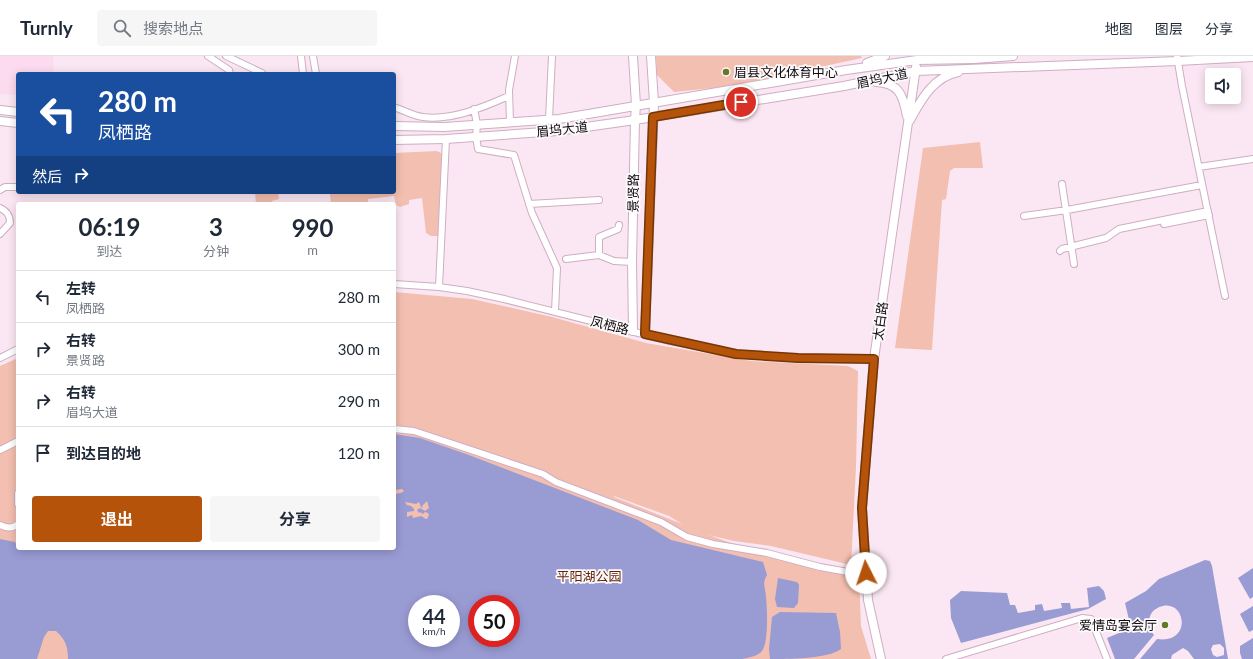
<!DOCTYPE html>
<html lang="zh">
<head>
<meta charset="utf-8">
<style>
	body { margin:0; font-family:Lato,"Noto Sans SC",sans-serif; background:#f6f6f7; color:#1f2937; height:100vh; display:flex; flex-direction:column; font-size:15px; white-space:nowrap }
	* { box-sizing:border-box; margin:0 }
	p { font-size:13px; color:#747a83 }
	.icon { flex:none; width:22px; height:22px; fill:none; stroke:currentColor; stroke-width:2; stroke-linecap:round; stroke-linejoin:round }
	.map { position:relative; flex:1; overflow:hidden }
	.details { position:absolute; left:16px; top:146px; width:380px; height:348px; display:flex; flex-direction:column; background:#fff; border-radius:4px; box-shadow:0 2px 10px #0003 }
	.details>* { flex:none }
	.hud { position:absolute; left:16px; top:16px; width:380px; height:122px; border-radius:4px; box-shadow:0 2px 10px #0003; background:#1a4fa0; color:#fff; overflow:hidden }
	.controls { position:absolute; left:1205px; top:12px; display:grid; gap:8px }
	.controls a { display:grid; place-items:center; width:36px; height:36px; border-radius:4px; background:#fff; box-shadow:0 2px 10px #0003; font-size:20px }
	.speed { position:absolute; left:408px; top:539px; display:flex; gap:8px; font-size:20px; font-weight:700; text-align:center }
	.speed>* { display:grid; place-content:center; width:52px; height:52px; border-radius:50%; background:#fff; box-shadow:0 2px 10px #0003; line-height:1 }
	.speed small { font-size:10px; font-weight:400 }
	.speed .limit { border:6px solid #d22; background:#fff; color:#111 }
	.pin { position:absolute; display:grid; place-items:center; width:34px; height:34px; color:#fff; margin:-17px; border:2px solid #fff; border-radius:50%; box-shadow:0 1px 4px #0007 }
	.me { position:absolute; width:44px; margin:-22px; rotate:356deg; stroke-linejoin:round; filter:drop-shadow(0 0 3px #0008) }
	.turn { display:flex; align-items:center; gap:14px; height:84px; padding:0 16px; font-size:18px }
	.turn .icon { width:52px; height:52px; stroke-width:2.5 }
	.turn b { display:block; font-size:28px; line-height:34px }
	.then { display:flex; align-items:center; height:38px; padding:0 16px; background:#0003; gap:8px; font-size:15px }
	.eta { display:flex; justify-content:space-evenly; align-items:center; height:68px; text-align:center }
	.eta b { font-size:24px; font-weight:700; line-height:28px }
	.cta { display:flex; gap:8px; margin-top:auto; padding:8px 16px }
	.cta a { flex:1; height:46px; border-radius:4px; background:#b45309; color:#fff; font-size:16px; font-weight:700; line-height:46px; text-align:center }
	.cta a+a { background:#f6f6f7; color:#1f2937 }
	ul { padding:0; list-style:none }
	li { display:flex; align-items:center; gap:12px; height:52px; padding:0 16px; border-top:1px solid #e0e1e3 }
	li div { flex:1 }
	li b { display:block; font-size:15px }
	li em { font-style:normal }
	header { display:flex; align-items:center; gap:24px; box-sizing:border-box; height:56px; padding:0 20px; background:#fff; border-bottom:1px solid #e0e1e3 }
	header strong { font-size:19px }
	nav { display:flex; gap:22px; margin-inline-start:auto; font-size:14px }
	.search { width:280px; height:36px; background:#f6f6f7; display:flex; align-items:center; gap:10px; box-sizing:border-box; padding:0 14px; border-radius:4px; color:#747a83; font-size:15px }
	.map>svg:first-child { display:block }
</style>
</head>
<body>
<header>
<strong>Turnly</strong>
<div class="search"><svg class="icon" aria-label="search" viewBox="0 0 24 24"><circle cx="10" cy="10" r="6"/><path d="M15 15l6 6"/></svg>搜索地点</div>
<nav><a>地图</a><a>图层</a><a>分享</a></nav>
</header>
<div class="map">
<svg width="1253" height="603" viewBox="0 0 1253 603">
	<rect width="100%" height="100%" fill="#fbe7f3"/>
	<path fill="#fcdbf0" d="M0,0H53L54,18H18V39L0,38Z"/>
	<path fill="#f3bfb0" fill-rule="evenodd" d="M656,0H861L862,2L732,30L674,36L657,19Z
		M980,86L983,112H954L950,115L946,143L942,144L932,294L895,292L923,92Z
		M437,95L441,97L442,102L438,180H431L426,177L422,142L409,144V148L400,151L396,149L394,140L368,143V148H331L330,138H322V136H394V97Z
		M255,136H278L279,143L272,145V148H256Z
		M394,236L472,243L552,261L646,287L751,305L848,310L858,315L856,411L851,509L771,490L734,485L709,479L772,502L859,521L861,570L871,603H0V310L18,302V492H394ZM614,440L669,460L682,468L614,441ZM417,548H451V582H417ZM477,548H511V582H477Z"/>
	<path fill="#999bd3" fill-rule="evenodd" d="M394,378L420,382L469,399L638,464L671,484L763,506L767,519C762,527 765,531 766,540C767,552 769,585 762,595C758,600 748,602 742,603H68C68,590 65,583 56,575H48L44,581L37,603H0V483L15,486L18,492H394V438L401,437L404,435L402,433L394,434ZM427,445L429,452L425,455L420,452L417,454L419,457L420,456L423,458L425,456L428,457L429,459L427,463H426L421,460L413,462L412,459L407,461V456L414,455V453L411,450L407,449L405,446L416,448L419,446L421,451L423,452L422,450ZM417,548H451V582H417ZM477,548H511V582H477Z
		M1205,504L1210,505L1212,510L1228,603H1194L1188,595L1183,592L1172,599L1171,603H1140L1157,583C1192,588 1186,545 1163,550C1158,551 1153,554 1151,558C1147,565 1150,574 1154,579L1134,603H1115L1107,582L1131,572L1125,547L1146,535L1159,523ZM1220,588L1224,592V599L1217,601L1213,599L1211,593L1213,589Z
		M1253,512V541L1250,543L1238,522Z
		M778,522L797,526L799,529L798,547L794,552L777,551L775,543Z
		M1099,530L1104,535L1106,543L1088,553L961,587L951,562L950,544L961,535L1007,537L1010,549H1015L1018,557L1035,554V549L1042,548L1044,555L1062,552L1061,547H1070L1071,553L1089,551L1087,532Z
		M1253,550V574L1249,576L1240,558Z
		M780,556L836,557L840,576L841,593C828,603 788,603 770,603L769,593L772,561Z
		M1253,582V603H1242L1240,597V590Z"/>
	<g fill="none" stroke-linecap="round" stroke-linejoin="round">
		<defs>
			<path id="minor" d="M208,0L229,14L230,18
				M226,0L262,17
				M301,0L303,18
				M313,0L316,18
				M1177,0L1182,30L1225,240
				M394,51C403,54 413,60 423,61C451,65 484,51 509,40
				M474,53L477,68L476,81L478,93L514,99L532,157L557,212L555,255
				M549,63L552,0
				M510,66L509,34L515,0
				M1199,111L1253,103
				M1062,128L1074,208
				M0,134L5,131H18
				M529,148L599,144
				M0,152C7,155 10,159 10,167L0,178
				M1024,160L1067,154L1202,129
				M1164,168L1209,159
				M1060,195L1062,193L1106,182L1119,173L1208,155
				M599,199V181L618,173L619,169
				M566,203L599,199L614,205L632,206
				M394,228L439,231L467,235L504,243L670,285L737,298L798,302L874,303
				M439,231L446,83
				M0,302L18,293
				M394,373L414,375L543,418L556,426L661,466L687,481L713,488L767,497L820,511L848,516L866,517
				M0,394L18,385
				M18,437V448
				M0,469C7,472 12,473 18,468
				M946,603L1082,562L1091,563L1107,603"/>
			<path id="major" d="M867,7L885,0
				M876,26C899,27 903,39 907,60
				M0,54L18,56
				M910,64C921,44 933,21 958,16
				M0,65L18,67
				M394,70L444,71L559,63L846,14L917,4L974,3L1013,0
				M394,84L446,83L558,75L635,64L844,30L916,15L1178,5L1253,1
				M633,275L632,206L635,64L636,49L633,0
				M645,278L654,47L651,0
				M881,603L868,544L862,452L874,303L916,11"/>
		</defs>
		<use href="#minor" stroke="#ceaec3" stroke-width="8"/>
		<use href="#major" stroke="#ceaec3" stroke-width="10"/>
		<use href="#minor" stroke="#fff" stroke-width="6"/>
		<use href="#major" stroke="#fff" stroke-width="8"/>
	</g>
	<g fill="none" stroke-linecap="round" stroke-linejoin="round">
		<defs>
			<path id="route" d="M741,46L653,61L645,278L736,298L798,302L874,303L862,452L866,517"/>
		</defs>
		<use href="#route" stroke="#753606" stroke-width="10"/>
		<use href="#route" stroke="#b45309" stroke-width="7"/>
	</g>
	<g fill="#647828" stroke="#fbfbfb" stroke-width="1.5">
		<circle cx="726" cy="16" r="4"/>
		<circle cx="1165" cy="569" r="4"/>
	</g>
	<g text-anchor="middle" stroke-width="3.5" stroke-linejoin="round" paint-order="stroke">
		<g font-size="13" fill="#130910" stroke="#fbfbfb" text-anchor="start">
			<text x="734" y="21">眉县文化体育中心</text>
			<text x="1157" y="574" text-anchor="end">爱情岛宴会厅</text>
		</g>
		<g font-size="13" fill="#130910" stroke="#fbfbfb">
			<text transform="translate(882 22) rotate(-12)" y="5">眉坞大道</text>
			<text transform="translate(562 73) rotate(-6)" y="5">眉坞大道</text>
			<text transform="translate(633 137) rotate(-89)" y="5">景贤路</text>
			<text transform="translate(880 265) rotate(-82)" y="5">太白路</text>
			<text transform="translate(610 269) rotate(14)" y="5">凤栖路</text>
		</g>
		<g font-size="13" fill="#6b2109" stroke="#fbfbfb">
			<text x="589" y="525">平阳湖公园</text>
		</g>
	</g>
</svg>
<div class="controls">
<a><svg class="icon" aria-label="sound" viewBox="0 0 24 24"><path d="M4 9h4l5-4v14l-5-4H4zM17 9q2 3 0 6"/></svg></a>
</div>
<div class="speed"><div>44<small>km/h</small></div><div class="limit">50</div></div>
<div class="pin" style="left:741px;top:46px;background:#d93025"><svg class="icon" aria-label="arrive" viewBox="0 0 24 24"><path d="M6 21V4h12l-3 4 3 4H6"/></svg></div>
<svg class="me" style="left:866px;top:517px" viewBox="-20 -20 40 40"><circle r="19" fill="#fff"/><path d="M0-13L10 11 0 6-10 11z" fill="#b45309"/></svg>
<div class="hud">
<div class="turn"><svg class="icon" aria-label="left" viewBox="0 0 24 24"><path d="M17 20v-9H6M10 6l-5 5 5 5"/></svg><div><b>280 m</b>凤栖路</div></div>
<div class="then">然后<svg class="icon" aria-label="right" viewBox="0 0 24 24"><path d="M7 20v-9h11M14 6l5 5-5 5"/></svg></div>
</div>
<section class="details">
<div class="eta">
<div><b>06:19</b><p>到达</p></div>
<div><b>3</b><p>分钟</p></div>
<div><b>990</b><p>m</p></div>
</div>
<ul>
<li><svg class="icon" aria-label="left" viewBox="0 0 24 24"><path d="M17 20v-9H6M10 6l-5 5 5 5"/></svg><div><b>左转</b><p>凤栖路</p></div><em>280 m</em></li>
<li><svg class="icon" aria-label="right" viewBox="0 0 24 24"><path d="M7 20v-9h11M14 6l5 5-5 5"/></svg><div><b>右转</b><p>景贤路</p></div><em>300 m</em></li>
<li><svg class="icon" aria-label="right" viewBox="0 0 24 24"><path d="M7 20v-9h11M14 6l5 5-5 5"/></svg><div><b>右转</b><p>眉坞大道</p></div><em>290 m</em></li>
<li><svg class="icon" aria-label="arrive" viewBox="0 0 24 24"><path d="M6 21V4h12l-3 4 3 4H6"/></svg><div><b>到达目的地</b></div><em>120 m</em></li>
</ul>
<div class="cta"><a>退出</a><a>分享</a></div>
</section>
</div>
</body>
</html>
